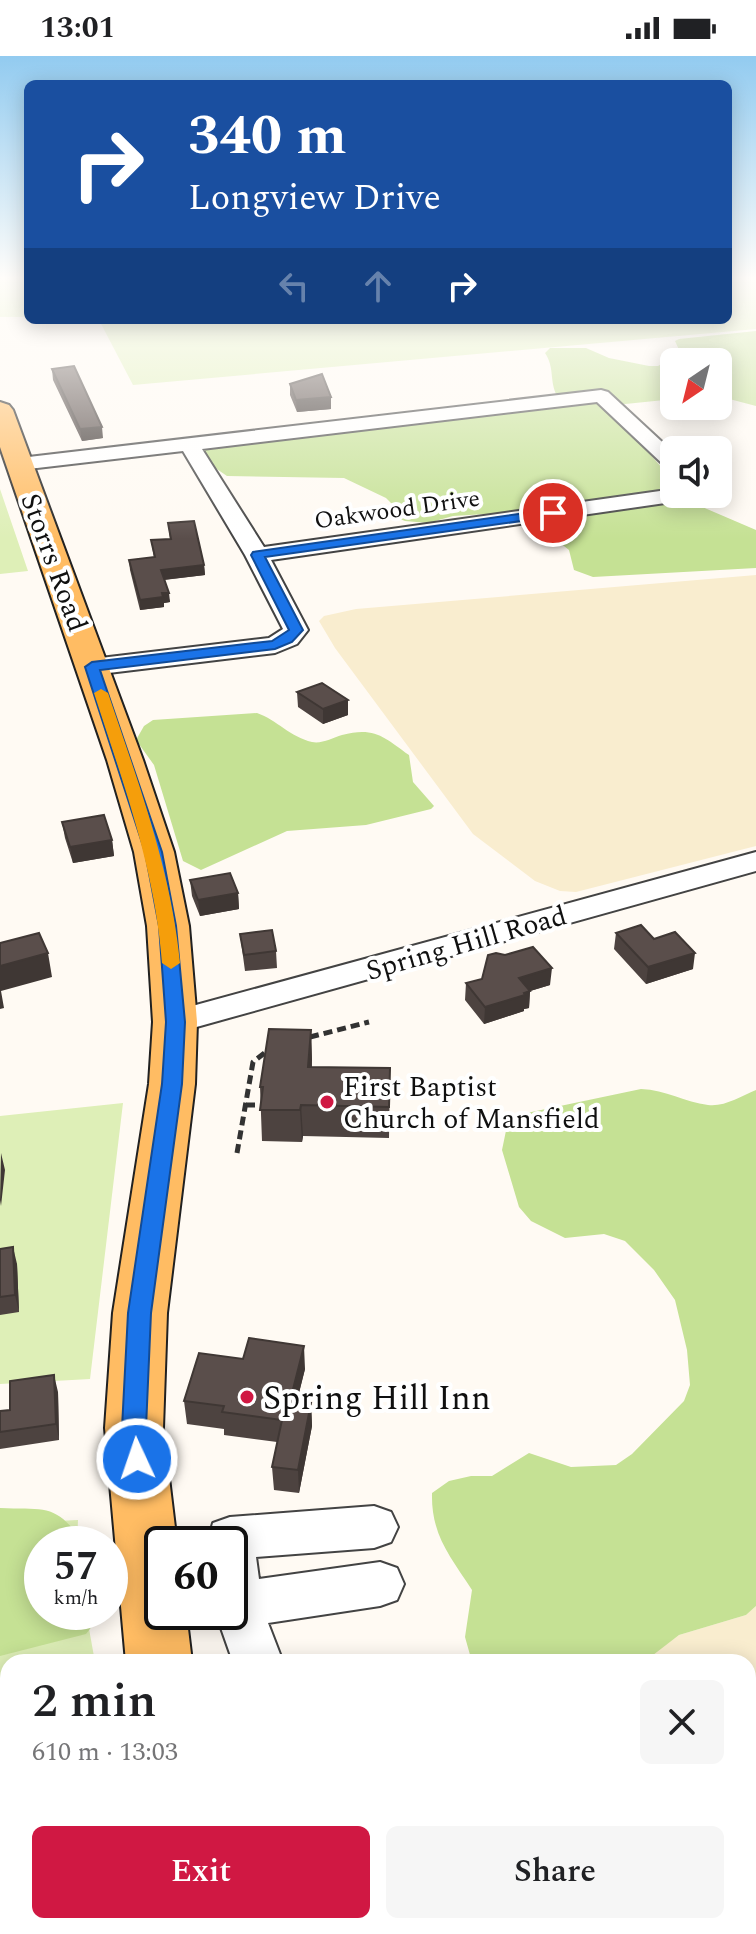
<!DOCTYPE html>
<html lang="en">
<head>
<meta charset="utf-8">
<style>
	body { margin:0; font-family:Spectral,serif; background:#f6f6f6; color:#202124; height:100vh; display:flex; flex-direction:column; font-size:30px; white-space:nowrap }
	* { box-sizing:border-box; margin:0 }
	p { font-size:26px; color:#757577 }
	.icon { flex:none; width:44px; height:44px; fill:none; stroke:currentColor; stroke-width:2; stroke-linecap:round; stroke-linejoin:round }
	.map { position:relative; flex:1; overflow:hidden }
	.panel { position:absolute; left:0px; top:1598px; width:756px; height:280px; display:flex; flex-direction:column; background:#fff; border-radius:24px 24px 0 0; box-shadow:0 4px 20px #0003 }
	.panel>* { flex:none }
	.top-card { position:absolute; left:24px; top:24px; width:708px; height:244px; border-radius:12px; box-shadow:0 4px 20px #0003; background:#1a4fa0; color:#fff; overflow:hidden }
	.needle { width:52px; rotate:215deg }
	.tools { position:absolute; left:660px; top:292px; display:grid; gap:16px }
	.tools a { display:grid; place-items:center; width:72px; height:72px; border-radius:12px; background:#fff; box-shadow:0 4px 20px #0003; font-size:40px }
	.speed { position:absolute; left:24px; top:1470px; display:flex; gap:16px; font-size:40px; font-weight:700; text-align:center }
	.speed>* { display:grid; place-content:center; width:104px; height:104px; border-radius:50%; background:#fff; box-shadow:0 4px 20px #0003; line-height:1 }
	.speed small { font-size:20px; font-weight:400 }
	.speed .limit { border:4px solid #111; border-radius:12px; background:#fff; color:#111 }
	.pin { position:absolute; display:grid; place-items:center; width:68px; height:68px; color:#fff; margin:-34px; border:4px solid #fff; border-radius:50%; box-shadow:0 2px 8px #0007 }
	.me { position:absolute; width:88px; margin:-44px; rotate:357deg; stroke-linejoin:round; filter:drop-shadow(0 0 6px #0008) }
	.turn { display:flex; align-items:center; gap:28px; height:168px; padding:0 32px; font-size:36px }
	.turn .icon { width:104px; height:104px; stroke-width:2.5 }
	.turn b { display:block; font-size:56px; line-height:68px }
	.lanes { display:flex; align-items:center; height:76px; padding:0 32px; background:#0003; justify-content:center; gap:40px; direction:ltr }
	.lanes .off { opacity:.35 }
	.round { display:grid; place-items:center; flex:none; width:84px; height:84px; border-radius:12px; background:#f6f6f6 }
	.headline { display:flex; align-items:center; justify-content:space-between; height:136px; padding:0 32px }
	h1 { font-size:48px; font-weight:600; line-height:60px }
	.cta { display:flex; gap:16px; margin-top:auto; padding:16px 32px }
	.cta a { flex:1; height:92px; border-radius:12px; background:#d01843; color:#fff; font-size:32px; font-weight:600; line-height:92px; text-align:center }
	.cta a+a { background:#f6f6f6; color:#202124 }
	.status { display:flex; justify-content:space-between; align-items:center; height:56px; padding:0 40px; background:#fff; direction:ltr }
	.status svg { height:22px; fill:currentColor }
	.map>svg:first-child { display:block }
</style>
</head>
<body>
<div class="status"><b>13:01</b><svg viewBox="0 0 49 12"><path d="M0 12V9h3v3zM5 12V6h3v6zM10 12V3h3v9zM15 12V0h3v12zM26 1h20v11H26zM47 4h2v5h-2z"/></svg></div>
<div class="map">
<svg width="756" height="1878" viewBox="0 0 756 1878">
	<rect width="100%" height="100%" fill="#fffaf3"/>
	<path fill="#f9edcf" d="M756,519V790L576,836L560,835L535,825L473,778L335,592L319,565L324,560L356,553Z
		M756,1550V1878H576L574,1870H748V1606L644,1604L679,1579L746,1559Z"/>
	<path fill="#deefb7" d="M0,220H28V261H0Z
		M728,220H756V273L133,329L99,264H728Z
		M0,433L28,515L0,518Z
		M123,1047L90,1323L0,1328V1060Z
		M78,1464L77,1488H42V1556H86L95,1606H8V1870H112L86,1878H0V1468Z"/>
	<path fill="#c5e194" d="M756,275V350L718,340V306H674V343L606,350L605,353C632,373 651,401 674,425V438H687L693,447L756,474V512L593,521L574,514L569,494L530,463L486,458L453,460L428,467L405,465L390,459L394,450L386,442L344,422L227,420L208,407L203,390L557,340C549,324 555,312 545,297L550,292H586L609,302L649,310H658L681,298L675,285L679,283Z
		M257,657C277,664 290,681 312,686C322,688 332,682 342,679C375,670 385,682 409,699L413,726L434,750L431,753L366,769L287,775L201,814L183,805L154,709L136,684L144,670L153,664Z
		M641,1033C666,1034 685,1046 708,1049C725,1051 741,1040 756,1034V1550L746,1559L679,1579L644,1606H472L465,1581L472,1534C450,1500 431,1479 432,1437L449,1425L471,1420H492L529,1397L571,1411L616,1409L632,1398L684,1345L690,1329L687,1294L675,1244L654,1214L625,1185L604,1178L565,1182L531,1165L519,1151L502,1094L508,1065L522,1058Z
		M0,1452C48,1454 55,1447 85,1488H42V1556H103L86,1578L0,1600Z"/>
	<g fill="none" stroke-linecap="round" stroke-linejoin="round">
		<defs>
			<path id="minor" d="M601,334L608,336L674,397V414L667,412L597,346L202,393L264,491L674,433V438H697L686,444L271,504L308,574L297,588L275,597L92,619L83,616L79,611L83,606L92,603L269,582L283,573L245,499L183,395L20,414L10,408L20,402Z
				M756,796V815L175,977L163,974L158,966L163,958Z
				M374,1450L391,1456L398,1471L391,1486L374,1492L256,1501L259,1523L380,1506L397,1512L404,1528L397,1544L380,1550L268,1567L283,1606H233L220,1569L213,1566L208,1556H230V1488H207L213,1467L230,1461Z"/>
			<path id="major" d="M0,346L9,349L13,354L143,704L174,796L189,870L197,966L195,1028L167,1257L163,1372L177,1488H162V1556H186L192,1606H126L105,1372L113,1257L149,1028L153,966L147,870L134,796L107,704L0,391Z
				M170,1870H244L246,1878H172Z"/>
		</defs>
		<use href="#minor" stroke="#434343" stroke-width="4"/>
		<use href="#major" stroke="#212121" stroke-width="4"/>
		<path stroke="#323232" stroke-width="5" stroke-dasharray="9 5" stroke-linecap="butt" d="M310,981L369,966
			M246,1049H263
			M237,1097L253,1006L267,995"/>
		<use href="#minor" fill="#fff" fill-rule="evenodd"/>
		<use href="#major" fill="#ffbc63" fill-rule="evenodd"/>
	</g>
	<path fill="#4d4340" d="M52,313L103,382L82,385L53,324Z
		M290,328L331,353L297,356L290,339Z
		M168,467L204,509L205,519L164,524L170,546L164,547V551L140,554L130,514L129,504L154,502L151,484L170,483Z
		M297,636L348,644V659L323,668L298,651Z
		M62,766L112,784L114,800L73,807L65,782Z
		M190,824L238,837L239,853L200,860L192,840Z
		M616,877L654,883L693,913L646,928L614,893Z
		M240,878L276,895L277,912L245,915Z
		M466,927L550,929L530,935L529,952L524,953V955L484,968L465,944Z
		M311,974L312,1011L390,1012L389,1082L303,1080L302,1086L262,1085L260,1031Z
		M0,1193L17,1208L19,1256L0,1259Z
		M305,1313L297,1345L311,1347L312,1370L299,1437L274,1434L272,1411L277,1386L224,1379V1373L187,1368L184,1345Z
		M58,1336L59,1384L0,1393V1355L10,1354Z"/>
	<path fill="#3f3734" d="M331,341V353L297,356L296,344Z
		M102,371L103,382L82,385L80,373Z
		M204,509L205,519L162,524L161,514Z
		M162,537H169L170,546L164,547V551L140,554V544Z
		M348,644V659L323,668V653Z
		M112,784L114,800L73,807L70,791Z
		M238,837L239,853L200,860L198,844Z
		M48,897L52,921L1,935L4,952L0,953V910Z
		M695,897L693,913L646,928L648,911Z
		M552,912L550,929L527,936L530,935L529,952L524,953V955L484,968L485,951L519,922Z
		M311,974L312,1004L309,1042L308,1011Z
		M301,1049L303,1080L302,1086L300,1054Z
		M1,1097L5,1114L1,1150L0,1144Z
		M13,1191L17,1208L19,1256L15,1239Z
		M304,1290L305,1313L291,1368L290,1345Z
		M54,1319L58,1336L59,1384L56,1368Z
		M311,1347L312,1370L299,1437L298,1414Z"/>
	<path fill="#5a4e4b" stroke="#3f3734" stroke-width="2" d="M74,310L102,371L80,373L52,313Z
		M322,318L331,341L296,344L290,328Z
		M194,465L204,509L161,514L169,537H162L163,541L140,544L129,504L155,501L151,484L171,483L168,467Z
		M322,627L348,644L323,653L297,636Z
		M104,759L112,784L70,791L62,766Z
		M230,817L238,837L198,844L190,824Z
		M641,869L654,883L675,876L695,897L648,911L616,877Z
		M272,874L276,895L244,899L240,878Z
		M39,877L48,897L0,910V887Z
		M533,891L552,912L519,922L530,935L524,937L525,939L485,951L466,927L482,923L488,899L496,897L505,899Z
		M269,973L311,974L308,1011L390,1012L389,1051L301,1049L300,1054H260L263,1031H260Z
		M13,1191L15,1239L0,1241V1193Z
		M249,1282L304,1290L290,1345L311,1347L298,1414L272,1411L282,1364L222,1356L224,1350L184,1345L199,1297L243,1303Z
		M54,1319L56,1368L0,1376V1355L10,1354V1325Z"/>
	<linearGradient id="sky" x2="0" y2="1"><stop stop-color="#92cbf0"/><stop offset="0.46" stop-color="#fffdfa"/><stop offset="1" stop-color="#fffdfa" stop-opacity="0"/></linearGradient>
	<rect width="756" height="483" fill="url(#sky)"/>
	<path fill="#1a73e8" stroke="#114b97" stroke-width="2" d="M553,453L557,454V460L265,501L303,574L292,586L275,593L100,614L162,796L176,870L185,966L182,1028L151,1257L146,1372L149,1403L145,1410L137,1413L128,1410L122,1372L128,1257L162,1028L166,966L159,870L145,796L85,611L92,606L272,585L289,574L251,499L253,496Z"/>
	<path fill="#f59e0b" d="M101,633L108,637C138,726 171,813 180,907L171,913L162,907C155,812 123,727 94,637Z"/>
	<g fill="#d01843" stroke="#fff" stroke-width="3">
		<circle cx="327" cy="1046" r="8"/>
		<circle cx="247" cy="1341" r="8"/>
	</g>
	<g text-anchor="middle" stroke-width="8" stroke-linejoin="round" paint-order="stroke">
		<g font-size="24" fill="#101010" stroke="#fff">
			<text transform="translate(397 453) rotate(-8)" y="8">Oakwood Drive</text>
		</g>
		<g font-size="28" fill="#101010" stroke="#fff">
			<text transform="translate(55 506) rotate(70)" y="10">Storrs Road</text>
			<text transform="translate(466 886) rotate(-16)" y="10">Spring Hill Road</text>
		</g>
		<g font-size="28" fill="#101010" stroke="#fff" text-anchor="start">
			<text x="343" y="1040">First Baptist<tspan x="343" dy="32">Church of Mansfield</tspan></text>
		</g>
		<g font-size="34" fill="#101010" stroke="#fff" text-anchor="start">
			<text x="263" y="1353">Spring Hill Inn</text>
		</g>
	</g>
</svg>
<div class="tools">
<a><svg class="needle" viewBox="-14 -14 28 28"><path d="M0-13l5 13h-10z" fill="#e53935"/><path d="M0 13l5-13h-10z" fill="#757577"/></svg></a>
<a><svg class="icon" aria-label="sound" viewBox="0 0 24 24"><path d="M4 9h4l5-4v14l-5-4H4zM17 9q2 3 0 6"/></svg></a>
</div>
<div class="speed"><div>57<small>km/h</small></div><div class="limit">60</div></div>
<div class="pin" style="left:553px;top:457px;background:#d93025"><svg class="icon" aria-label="arrive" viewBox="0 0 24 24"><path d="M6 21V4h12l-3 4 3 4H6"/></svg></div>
<svg class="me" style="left:137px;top:1403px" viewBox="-20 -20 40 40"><circle r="17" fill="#1a73e8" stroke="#fff" stroke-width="3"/><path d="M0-11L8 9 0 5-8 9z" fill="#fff"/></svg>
<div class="top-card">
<div class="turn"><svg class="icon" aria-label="right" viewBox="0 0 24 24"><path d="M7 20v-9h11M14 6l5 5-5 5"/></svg><div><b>340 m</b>Longview Drive</div></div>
<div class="lanes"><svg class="icon off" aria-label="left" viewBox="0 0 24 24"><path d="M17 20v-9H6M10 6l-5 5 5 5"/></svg><svg class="icon off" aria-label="ahead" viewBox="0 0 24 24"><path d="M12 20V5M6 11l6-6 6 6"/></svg><svg class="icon" aria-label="right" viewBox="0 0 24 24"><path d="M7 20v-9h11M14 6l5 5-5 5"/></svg></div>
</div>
<section class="panel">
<div class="headline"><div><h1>2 min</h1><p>610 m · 13:03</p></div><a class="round"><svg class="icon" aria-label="close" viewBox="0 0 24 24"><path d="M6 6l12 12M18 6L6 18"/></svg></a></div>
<div class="cta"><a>Exit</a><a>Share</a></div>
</section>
</div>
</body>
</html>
